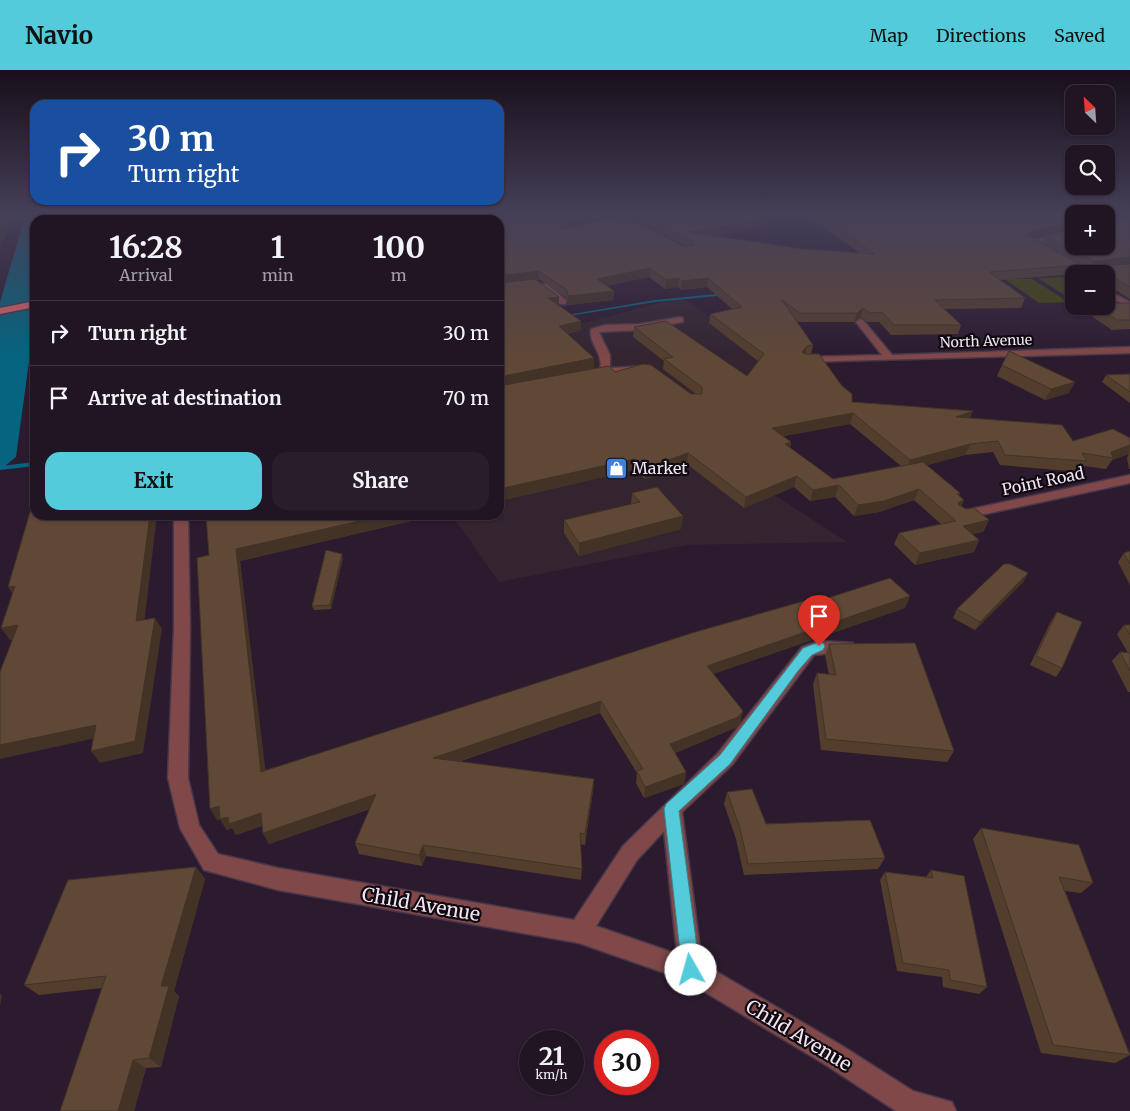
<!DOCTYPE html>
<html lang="en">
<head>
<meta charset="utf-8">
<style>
	body { margin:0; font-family:Merriweather,serif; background:#291d2b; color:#f1f3f6; height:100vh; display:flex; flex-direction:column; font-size:19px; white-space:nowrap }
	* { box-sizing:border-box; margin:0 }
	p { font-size:16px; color:#a29ea6 }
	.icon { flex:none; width:28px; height:28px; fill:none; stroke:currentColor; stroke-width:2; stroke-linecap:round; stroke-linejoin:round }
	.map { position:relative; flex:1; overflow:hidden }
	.drawer { position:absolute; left:30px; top:145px; width:474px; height:305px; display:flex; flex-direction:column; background:#211423; border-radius:15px; box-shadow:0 1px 4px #0004,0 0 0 1px #3e3341 }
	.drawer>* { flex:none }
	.hud { position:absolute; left:30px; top:30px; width:474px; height:105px; border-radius:15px; box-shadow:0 1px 4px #0004,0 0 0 1px #3e3341; background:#1a4fa0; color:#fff; overflow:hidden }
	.needle { width:32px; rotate:335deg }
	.controls { position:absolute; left:1065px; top:15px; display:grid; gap:10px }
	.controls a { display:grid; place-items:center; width:50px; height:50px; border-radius:10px; background:#211423; box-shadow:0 1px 4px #0004,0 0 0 1px #3e3341; font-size:25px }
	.speed { position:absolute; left:519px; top:960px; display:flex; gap:10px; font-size:25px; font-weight:700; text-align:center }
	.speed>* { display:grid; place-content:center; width:65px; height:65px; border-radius:50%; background:#211423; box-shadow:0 1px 4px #0004,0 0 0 1px #3e3341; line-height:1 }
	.speed small { font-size:12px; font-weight:400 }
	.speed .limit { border:8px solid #d22; background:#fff; color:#111 }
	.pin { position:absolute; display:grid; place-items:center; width:42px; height:42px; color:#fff; margin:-51px -21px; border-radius:50% 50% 50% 0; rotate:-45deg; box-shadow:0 0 5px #0007 }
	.pin .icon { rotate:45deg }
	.me { position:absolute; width:55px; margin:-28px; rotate:353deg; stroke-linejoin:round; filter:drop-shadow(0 0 4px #0008) }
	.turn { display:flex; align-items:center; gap:18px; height:105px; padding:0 15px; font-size:22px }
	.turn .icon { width:65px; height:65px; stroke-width:2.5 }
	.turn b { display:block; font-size:35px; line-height:42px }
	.eta { display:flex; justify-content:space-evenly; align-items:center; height:85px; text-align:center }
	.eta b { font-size:30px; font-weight:700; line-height:35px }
	.action { display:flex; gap:10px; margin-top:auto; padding:10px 15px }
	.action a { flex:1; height:58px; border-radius:15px; background:#53cbda; color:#111; font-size:20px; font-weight:700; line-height:58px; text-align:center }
	.action a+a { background:#291d2b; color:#f1f3f6 }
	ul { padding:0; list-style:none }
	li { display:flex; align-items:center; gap:15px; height:65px; padding:0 15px; border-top:1px solid #3e3341 }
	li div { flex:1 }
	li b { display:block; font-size:19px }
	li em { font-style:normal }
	header { display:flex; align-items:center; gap:30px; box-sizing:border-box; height:70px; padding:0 25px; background:#53cbda; color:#111 }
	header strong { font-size:24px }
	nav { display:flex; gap:28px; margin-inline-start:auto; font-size:18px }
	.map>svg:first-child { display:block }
</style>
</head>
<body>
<header>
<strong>Navio</strong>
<nav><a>Map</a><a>Directions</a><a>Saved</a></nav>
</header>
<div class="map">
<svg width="1130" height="1041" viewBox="0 0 1130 1041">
	<rect width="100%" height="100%" fill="#2c1b2f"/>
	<path fill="#332430" d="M682,227L832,338L659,350L847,472L687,475L499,512L452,445H499V266L532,254L584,253Z"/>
	<path fill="#404507" d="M1065,207L1074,213V231L1038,208Z
		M1005,209H1032L1068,232L1039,233Z"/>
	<path fill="#056480" d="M26,143H52L54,147V150H35V248L16,387L0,400V232Z"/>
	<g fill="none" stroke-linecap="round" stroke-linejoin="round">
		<path fill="#056480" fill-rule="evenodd" d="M726,223H727V225L655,232L563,247L561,246L655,230Z
			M35,392V396L0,400V396Z"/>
		<defs>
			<path id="minor" d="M184,143H200L154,150H134Z
				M337,143H351L313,150H297Z
				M1074,160V164L1037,173L1045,176V180H1039L1026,172Z
				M1062,186L1090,200L1091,202L1084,204L1059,190V186Z
				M541,214H547L566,230V234H560L541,218Z
				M1106,220L1130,232V238L1106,225Z
				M680,247L683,248V252L640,260L599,262L610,285V298L645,296L649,297V301L605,304L589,309L584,306L600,299C604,284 588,273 591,259L605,255L640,254Z
				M860,249L863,250L892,285L1130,277V283L803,292L801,290L806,287L882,285L856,252Z
				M1130,405V413L962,449L955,445L962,441Z
				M174,445H188L190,558L188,708L199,755L218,784L278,798L574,850L623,776L718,683L802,577L819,571L853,573L855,577L853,581L814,585L732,695L682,742L702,893L844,977L913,1021L952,1032L956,1041H896L826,995L685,910L579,873L278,820L204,800L180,758L168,708L174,558ZM664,761L677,884L596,856L637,790Z"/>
			<path id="major" d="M35,231V237L0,244V238Z"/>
		</defs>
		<use href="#minor" stroke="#48374a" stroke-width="3"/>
		<use href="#major" stroke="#48374a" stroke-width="3"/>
		<use href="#minor" fill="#804848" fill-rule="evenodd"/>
		<use href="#major" fill="#dc686b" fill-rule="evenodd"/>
	</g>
	<path fill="#533e2e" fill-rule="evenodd" d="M302,143H399V144L406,143H404H421L422,144L437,143H444L451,144V143H751L766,149L765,156L712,166L803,179L860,183L806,144L807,143H841L849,146L868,143H1130V147L1109,150L1110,151L1130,147V229L1106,214V204H1091L1093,199H1090L1056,181L1081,195L1077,204L1000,210L1025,228L1021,238L944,239L961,255L958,264L891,265L879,252H867L861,247L854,252H797L813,275L811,284H819L842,316L852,324V332L973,341L969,348L1062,355L1073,371L1113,359L1130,368V399H1129L1127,388L1129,384L1112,390L1106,399L1084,396L1081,402L1000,395L993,382L965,385L927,395L960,423L959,426L964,430L961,436L966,439L974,438L989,450L983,462L972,464L979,470L974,482L915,495L894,474L899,463L941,454L914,430L879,442L854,446L835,427L810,431L794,417L744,438L687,394L645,409L634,400L499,431V150H324L322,144L311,146ZM1074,144H1106V176H1074V159L1046,166L1042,173L1034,168L1074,158ZM609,147L624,149H603L569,158L577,153ZM629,150L638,151L687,177H685L651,159ZM649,207L665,219L678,217L681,220L707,217L732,239L710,244L709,253L758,291L747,306L666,251L634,257L633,267L664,291L663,299L696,324H691L651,295L643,294L615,302L609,296L591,299L594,298V288L567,264L581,260V251L559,236V227L536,210L539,209L567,228L568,235L613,230L614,221L606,216ZM850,354L901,396L833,409L790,378L791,372L783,366Z
		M1130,233V259L1112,260L1087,243L1090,236H1106Z
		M1002,295L1069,323L1045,330L997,306Z
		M1130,304V333L1102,312L1106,305Z
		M632,423L683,446L681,459L579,486L564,463V450L631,434Z
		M206,445H437L240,491L265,700L828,528L910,526L905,538L713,604L743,641L740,653L735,658L675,683L686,702L684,714L644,728L636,713L637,703L600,643L458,692L594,709L593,721L585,775L580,774L582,799L581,810L426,786L422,796L359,784L355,773L370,739L269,774L263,763L262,756L236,765L232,758L227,760L220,749L217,750L209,485Z
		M1130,481V515L1118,492L1124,483Z
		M343,488L331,539L314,540L312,536Z
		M1028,503L1023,512L975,560L953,548L957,539Z
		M1057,542L1062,598L1056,607L1030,595L1051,551Z
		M1124,555H1130V622H1128L1112,591L1120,582L1128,583L1117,564Z
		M829,574L954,681L947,692L821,680L813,614L817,603L829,605L825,585Z
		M727,722L766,754L885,788L878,799L744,805L736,769L724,734Z
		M981,758L1093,813L1081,823L1065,821L1130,985L1115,993L1041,983L973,769Z
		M196,797L205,809L174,921L179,926L161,997L146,998L134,1041H60L102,918L39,925L24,915Z
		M931,800L987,917L979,924L943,917L942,907L897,901L880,810L885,802L926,807Z"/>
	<path fill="#433226" d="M8,143H14L10,155L0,178V162Z
		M129,143H131L132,150H130Z
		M310,143H322V144L311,146Z
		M594,143H609V147L577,153L559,164V156L577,146Z
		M1115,143H1130V147L1106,151L1109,144Z
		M766,149L765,156L689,170L688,162Z
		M1074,151V158L1026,170L1029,162Z
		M1130,187V195L1095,196L1093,199H1090L1094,191Z
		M650,198L649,207L597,217V209Z
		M539,201V209L499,215V206Z
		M679,208L678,217L665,219L666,210Z
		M708,208L707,217L681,220L682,211Z
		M614,221L613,230L568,235V226Z
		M559,227V236L548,228Z
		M863,238L861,247L854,252L857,243Z
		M581,251V260L559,265V256Z
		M807,276L805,285L802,282Z
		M594,288V298L499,317V307Z
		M1075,312L1069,323L1045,330L1051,319Z
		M973,341L968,351L956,347Z
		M853,343L850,354L769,369L772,358Z
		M791,372L789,383L785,374Z
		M970,374L965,385L906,401L910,390Z
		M1130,375L1129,384L1112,390L1113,388L1111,382Z
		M688,383L687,394L645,409L646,398Z
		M634,389V400L499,431V419Z
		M797,406L794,417L744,438L746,427Z
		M839,415L835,427L810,431L813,420Z
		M919,419L914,430L879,442L854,446L858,435Z
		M964,430L958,441V433Z
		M150,445H157L143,563L136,551Z
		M386,445H437L240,491L267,713L261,702L236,479Z
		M683,446L681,459L579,486V473Z
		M989,450L983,462L957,468L963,456Z
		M979,470L974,482L915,495L920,483Z
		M342,484L343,488L331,539L330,535Z
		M1028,503L1023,512L975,560L980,552Z
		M15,516L16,529L8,517Z
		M910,526L905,538L704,607L707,596Z
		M155,548L162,559L143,683L100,693L91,681Z
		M18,555L27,566L10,570L1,558Z
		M601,631L600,643L435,699L433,688Z
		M743,641L740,653L735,658L668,685L670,674Z
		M96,655L105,666L0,689V675Z
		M686,702L684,714L644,728L645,717Z
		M594,709L593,721L585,775V764Z
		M376,724L380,735L269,774L263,763Z
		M219,736L261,743L267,754L236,765L232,758L227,760L220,749L217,750L210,739Z
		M423,775L426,786L422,796L419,785Z
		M196,797L205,809L174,921L179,926L161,997L149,988L161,916Z
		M0,924L2,925L0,937Z
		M133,990L146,998L134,1041H118Z"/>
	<path fill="#604836" stroke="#433226" d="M0,143H8L0,162Z
		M90,143H129L130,150H89Z
		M166,143H213V144H222V143H275L281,150H169Z
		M323,143H398V144L421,143L422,144L437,143H444L452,144L454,143H594L577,146L559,156L565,159L603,149H628L651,159L685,177L695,175L694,172L639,144L631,143H751L766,149L688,162L803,179L875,184L817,143H841L849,146L868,143H1115L1109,144L1108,149L1110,151L1130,147V187L1094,191L1046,166L1074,159V176H1106V144H1074V151L1029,162L1027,165L1081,195L989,202L1025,228L935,230L961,255H894L882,242L870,243L863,238L857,243H800L782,230L813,275L807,276L802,282L805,284H819L842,316L852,324V332L973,341L956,347L1062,355L1073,371L1113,359L1130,368V375L1111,382L1113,388L1082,383L1087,391L1005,385L998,371L970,374L910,390L853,343L772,358L791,372L785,374L833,409L923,392L960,423L957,424L964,430L958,433L959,435L966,439L974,438L989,450L963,456L979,470L920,483L899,463L956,451L919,419L884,431L858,435L839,415L813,420L797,406L746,427L688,383L646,398L634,389L499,419V316L603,297L609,296L615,302L643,294L651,295L691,324H702V317L664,289L673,287L634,257L666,251L747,306L764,284L710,244L742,237L708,208L682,211L679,208L666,210L650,198L597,209L614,221L568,226L567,220L539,201L499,206V150H345Z
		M1130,194V217L1095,196Z
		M535,209L559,227L548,228L581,251L559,256L594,288L499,307V213Z
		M1106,233H1130V250H1117L1096,236H1106Z
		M1009,281L1075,312L1051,319L1002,295Z
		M1130,304V322L1106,305Z
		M657,417L683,446L579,473L564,450L640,432L632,423Z
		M35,425V445H150L136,551L155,548L135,671L91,681L96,655L0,675V602L18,555L1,558L15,516L8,517Z
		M206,445H386L236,479L261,702L692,563L825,525L828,528L890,508L910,526L707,596L743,641L738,647L670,674L686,702L645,717L637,701L643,699L601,631L433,688L594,709L585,764L580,763L582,799L423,775L419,785L355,773L376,724L263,763L261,743L229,754L228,747L220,749L219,736L210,739L197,488L209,485Z
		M326,480L342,484L330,535L312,536Z
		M1130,481V494L1124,483Z
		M1004,494H1010L1028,503L980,552L957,539Z
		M1057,542L1082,552L1062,598L1036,586Z
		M1124,555H1130V565Z
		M915,573L954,681L826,669L817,603L836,605L829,574Z
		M1120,582L1130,583V601Z
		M752,719L766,754L870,750L885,788L748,794L740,758L727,722Z
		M981,758L1079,775L1093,813L1059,807L1130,985L1053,975Z
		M196,797L161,916H169L149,988L133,990L118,1041H60L106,906L24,915L68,810Z
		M931,800L964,806L987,917L950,910L949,900L903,893L885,802L933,808Z"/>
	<linearGradient id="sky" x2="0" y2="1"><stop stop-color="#180f1a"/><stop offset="0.5" stop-color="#453f58"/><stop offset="1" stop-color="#453f58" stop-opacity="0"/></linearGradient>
	<rect width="1130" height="288" fill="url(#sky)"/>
	<path fill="#53cbda" stroke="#36848e" d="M819,572L823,573L825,576L823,580L812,585L798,601L730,694L679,741L700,900L697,906L691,908L685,906L682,900L664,739L666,734L720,685L803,578Z"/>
	<defs>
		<symbol id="shop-square" viewBox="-11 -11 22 22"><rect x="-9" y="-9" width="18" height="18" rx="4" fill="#3f7fe0" stroke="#100911"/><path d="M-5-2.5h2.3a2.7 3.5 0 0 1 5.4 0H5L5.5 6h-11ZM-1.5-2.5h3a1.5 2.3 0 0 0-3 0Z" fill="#fff"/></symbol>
	</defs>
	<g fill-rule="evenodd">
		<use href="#shop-square" x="604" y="386" width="25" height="25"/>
	</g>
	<g text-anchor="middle" stroke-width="4.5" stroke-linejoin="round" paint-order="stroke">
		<g font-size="14" fill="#f1e5f2" stroke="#100911">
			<text transform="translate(986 271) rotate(-2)" y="5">North Avenue</text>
		</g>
		<g font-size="16" fill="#f1e5f2" stroke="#100911" text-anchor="start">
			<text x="632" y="404">Market</text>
		</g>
		<g font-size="16" fill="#f1e5f2" stroke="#100911">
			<text transform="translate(1043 411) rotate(-12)" y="6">Point Road</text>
		</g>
		<g font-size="19" fill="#f1e5f2" stroke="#100911">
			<text transform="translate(421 834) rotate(10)" y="7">Child Avenue</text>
			<text transform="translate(799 965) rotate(31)" y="7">Child Avenue</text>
		</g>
	</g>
</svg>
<div class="controls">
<a><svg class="needle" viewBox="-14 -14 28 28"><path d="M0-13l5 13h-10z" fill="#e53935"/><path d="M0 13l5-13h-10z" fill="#a29ea6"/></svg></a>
<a><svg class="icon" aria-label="search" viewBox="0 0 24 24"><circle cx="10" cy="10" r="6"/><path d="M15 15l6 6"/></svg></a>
<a>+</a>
<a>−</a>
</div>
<div class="speed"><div>21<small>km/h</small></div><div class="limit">30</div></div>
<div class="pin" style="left:819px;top:576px;background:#d93025"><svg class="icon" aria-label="arrive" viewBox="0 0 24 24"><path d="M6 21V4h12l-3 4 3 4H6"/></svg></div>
<svg class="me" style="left:691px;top:900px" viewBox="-20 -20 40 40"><circle r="19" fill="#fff"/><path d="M0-13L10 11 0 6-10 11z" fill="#53cbda"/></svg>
<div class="hud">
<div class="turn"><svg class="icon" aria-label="right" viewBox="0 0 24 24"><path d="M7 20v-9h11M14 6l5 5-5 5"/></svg><div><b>30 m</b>Turn right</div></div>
</div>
<section class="drawer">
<div class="eta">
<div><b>16:28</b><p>Arrival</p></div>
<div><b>1</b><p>min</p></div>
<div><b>100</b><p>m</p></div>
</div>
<ul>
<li><svg class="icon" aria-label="right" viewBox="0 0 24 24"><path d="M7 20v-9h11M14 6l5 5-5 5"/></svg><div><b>Turn right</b></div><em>30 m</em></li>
<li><svg class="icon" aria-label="arrive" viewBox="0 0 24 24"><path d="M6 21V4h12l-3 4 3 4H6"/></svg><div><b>Arrive at destination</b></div><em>70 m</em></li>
</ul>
<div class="action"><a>Exit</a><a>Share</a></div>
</section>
</div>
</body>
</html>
